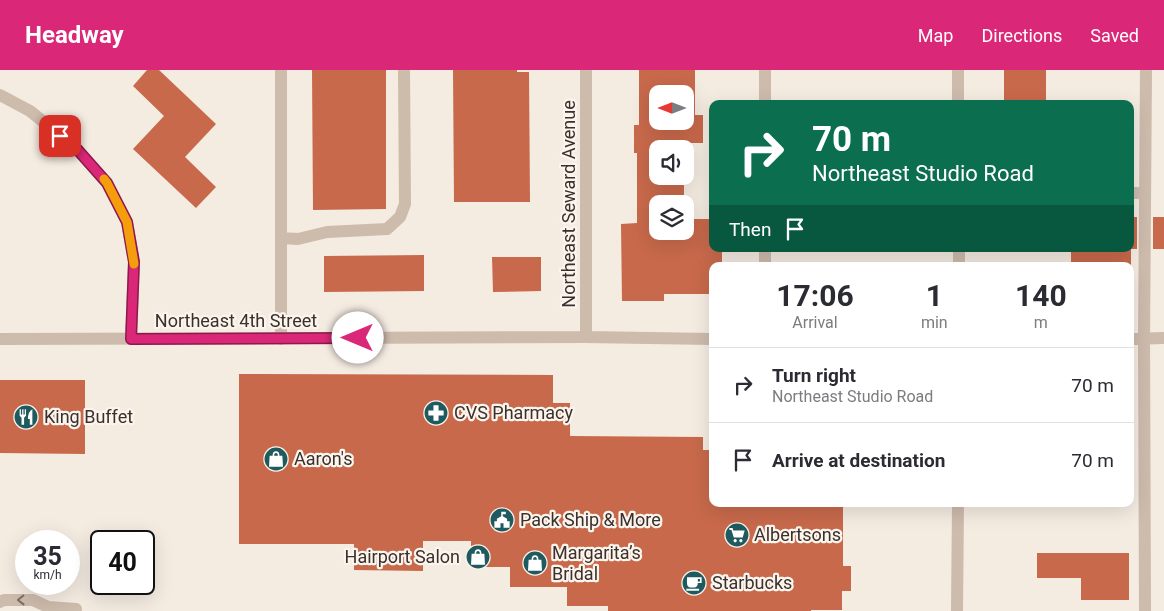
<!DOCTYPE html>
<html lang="en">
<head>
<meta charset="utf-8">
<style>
	body { margin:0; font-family:Roboto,sans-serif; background:#f2f2f3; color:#2b2b33; height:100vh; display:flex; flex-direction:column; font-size:19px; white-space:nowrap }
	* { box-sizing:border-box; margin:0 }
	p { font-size:16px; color:#7c7c81 }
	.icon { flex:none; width:28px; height:28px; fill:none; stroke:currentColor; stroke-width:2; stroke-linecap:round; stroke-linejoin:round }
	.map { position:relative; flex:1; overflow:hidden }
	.details { position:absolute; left:709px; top:192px; width:425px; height:245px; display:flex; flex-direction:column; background:#fff; border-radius:10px; box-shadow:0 5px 20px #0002 }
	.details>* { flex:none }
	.hud { position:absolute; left:709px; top:30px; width:425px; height:152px; border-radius:10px; box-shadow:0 5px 20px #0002; background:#0b6e4f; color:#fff; overflow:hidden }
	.needle { width:32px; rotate:270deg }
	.controls { position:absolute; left:649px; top:15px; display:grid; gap:10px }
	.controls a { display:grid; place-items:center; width:45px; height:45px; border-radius:10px; background:#fff; box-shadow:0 5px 20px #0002; font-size:25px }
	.speed { position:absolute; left:15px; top:460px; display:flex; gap:10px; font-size:25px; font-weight:700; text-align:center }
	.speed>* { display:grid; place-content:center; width:65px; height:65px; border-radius:50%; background:#fff; box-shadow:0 5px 20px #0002; line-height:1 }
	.speed small { font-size:12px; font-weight:400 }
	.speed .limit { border:2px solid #111; border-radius:8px; background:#fff; color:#111 }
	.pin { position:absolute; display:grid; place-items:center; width:42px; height:42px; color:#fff; margin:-21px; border-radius:10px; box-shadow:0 2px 8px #0006 }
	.me { position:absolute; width:55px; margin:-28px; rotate:270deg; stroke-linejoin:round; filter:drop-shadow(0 0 4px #0008) }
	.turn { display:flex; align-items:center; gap:18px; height:105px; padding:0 20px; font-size:22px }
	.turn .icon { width:65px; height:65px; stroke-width:2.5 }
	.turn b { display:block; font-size:35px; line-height:42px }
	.then { display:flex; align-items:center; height:48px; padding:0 20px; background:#0003; gap:10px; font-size:19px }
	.eta { display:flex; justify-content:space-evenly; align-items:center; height:85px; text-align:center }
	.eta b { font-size:30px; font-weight:700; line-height:35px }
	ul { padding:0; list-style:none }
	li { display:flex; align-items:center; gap:15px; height:75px; padding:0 20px; border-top:1px solid #e1e1e2 }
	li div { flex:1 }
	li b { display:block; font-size:19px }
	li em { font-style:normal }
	header { display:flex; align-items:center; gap:30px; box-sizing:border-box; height:70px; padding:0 25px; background:#db2777; color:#fff }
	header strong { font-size:24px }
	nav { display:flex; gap:28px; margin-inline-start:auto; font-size:18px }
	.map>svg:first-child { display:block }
</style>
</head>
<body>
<header>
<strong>Headway</strong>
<nav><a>Map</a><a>Directions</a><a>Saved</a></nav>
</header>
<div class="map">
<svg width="1164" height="541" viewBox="0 0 1164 541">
	<rect width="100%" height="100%" fill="#f4ebe1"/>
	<path fill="#c8694b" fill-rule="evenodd" d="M147,0H159L216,54L185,87L216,117L196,138L133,79L164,46L133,16Z
		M312,0H386V139L313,140Z
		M453,0H517V2H529L530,132H454Z
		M639,0H695V45H703V73H657V109H684V134H658V161H685V149H712V179H722V196H712V224H664V231H622L621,154L637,153V83H634V55H639ZM658,24H685V51H658Z
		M1004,0H1046V34H1004Z
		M1130,147H1137V179H1130Z
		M1153,147H1164V179H1153Z
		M1071,179H1131V196H1071Z
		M424,185V221L324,222V186Z
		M492,187H541V221L493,222Z
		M239,304L553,305V333H570V366L703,367V380H712V434H843V496H851V521H842V540H811V541H608V536H567V517H510V497H471V471H423V501L354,500V474H239Z
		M0,310H85V384L0,383Z
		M1037,483H1129V530H1081V508H1037Z"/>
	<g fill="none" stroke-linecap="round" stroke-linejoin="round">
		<path stroke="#cdbbac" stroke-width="12" d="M765,0V34
			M958,0V34
			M0,25L30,41L76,78L107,113L127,152L134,192L131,269
			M1130,123H1145
			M281,168L298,169L327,162L387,159L400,147L405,134L404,0
			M765,179V196
			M959,179V196
			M586,267V0
			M0,269L586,267L712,269
			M281,269V0
			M1130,269L1164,268
			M0,532L4,530H33L48,537L76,539
			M957,541L958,434
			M1145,541L1144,268L1146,0"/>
	</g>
	<defs><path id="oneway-chevron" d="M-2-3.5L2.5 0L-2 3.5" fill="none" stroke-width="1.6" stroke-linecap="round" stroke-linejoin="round" transform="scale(1.25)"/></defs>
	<use stroke="#7d6f65" href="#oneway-chevron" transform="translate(21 530) rotate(179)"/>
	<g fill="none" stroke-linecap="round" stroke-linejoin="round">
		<defs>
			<path id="route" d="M60,66L76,78L107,113L127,152L134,192L131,269L358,268"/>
		</defs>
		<use href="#route" stroke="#8e194d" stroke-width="12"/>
		<use href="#route" stroke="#db2777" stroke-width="9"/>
		<path stroke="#f59e0b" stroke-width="9" d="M104,109L107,113L127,152L134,194"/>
	</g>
	<defs>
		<symbol id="pharmacy-disc" viewBox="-11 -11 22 22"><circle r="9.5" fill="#1f5a5e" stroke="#fbf5ee"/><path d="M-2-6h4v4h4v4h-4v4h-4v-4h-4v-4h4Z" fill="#fff"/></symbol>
		<symbol id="restaurant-disc" viewBox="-11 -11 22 22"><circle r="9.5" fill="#1f5a5e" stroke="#fbf5ee"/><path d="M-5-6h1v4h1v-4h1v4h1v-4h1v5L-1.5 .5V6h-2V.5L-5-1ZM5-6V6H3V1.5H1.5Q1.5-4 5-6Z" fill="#fff"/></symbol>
		<symbol id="shop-disc" viewBox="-11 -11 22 22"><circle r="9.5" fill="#1f5a5e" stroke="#fbf5ee"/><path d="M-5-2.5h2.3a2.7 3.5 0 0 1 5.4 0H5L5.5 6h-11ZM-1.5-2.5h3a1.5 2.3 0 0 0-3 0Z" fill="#fff"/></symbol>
		<symbol id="civic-disc" viewBox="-11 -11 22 22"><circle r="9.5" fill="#1f5a5e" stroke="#fbf5ee"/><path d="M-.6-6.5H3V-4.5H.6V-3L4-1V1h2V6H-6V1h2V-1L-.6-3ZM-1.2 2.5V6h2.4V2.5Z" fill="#fff"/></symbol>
		<symbol id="supermarket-disc" viewBox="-11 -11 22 22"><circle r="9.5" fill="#1f5a5e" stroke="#fbf5ee"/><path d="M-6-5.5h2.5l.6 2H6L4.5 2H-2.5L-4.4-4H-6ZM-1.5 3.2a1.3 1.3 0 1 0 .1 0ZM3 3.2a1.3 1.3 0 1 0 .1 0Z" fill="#fff"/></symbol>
		<symbol id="cafe-disc" viewBox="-11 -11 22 22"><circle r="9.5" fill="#1f5a5e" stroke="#fbf5ee"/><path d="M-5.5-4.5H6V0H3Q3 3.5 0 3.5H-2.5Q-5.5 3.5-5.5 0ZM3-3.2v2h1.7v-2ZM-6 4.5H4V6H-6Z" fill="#fff"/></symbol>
	</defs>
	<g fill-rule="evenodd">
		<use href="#pharmacy-disc" x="422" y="329" width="28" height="28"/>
		<use href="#restaurant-disc" x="12" y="333" width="28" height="28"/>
		<use href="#shop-disc" x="262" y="375" width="28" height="28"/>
		<use href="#civic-disc" x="488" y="436" width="28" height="28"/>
		<use href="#supermarket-disc" x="723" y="451" width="28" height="28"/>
		<use href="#shop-disc" x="464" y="473" width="28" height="28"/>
		<use href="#shop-disc" x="521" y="479" width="28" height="28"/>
		<use href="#cafe-disc" x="680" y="499" width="28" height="28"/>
	</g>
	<g text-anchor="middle" stroke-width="4.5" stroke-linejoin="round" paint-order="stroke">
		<g font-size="18" fill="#3b302b" stroke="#fbf5ee">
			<text transform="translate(569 134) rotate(-90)" y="6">Northeast Seward Avenue</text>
			<text x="236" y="257">Northeast 4th Street</text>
		</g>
		<g font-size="18" fill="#3b302b" stroke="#fbf5ee" text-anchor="start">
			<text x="454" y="349">CVS Pharmacy</text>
			<text x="44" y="353">King Buffet</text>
			<text x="294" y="395">Aaron's</text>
			<text x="520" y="456">Pack Ship &amp; More</text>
			<text x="754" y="471">Albertsons</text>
			<text x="552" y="489">Margarita’s<tspan x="552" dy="21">Bridal</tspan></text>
			<text x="460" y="493" text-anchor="end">Hairport Salon</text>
			<text x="712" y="519">Starbucks</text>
		</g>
	</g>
</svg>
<div class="controls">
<a><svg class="needle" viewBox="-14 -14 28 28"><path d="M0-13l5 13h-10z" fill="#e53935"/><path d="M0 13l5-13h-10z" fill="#7c7c81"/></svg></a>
<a><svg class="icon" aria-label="sound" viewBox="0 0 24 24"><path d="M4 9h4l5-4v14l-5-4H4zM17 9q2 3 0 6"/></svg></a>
<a><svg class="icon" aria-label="layers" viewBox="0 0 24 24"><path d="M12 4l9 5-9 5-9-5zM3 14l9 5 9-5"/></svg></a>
</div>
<div class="speed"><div>35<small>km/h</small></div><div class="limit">40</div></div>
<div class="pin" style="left:60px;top:66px;background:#d93025"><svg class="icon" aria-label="arrive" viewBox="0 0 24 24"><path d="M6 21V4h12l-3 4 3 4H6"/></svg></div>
<svg class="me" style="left:358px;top:268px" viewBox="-20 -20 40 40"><circle r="19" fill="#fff"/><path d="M0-13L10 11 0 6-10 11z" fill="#db2777"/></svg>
<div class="hud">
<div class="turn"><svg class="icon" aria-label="right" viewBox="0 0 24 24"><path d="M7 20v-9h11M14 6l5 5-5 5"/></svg><div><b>70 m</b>Northeast Studio Road</div></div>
<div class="then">Then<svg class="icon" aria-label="arrive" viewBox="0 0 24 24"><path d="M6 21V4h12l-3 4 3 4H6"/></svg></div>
</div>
<section class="details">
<div class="eta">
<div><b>17:06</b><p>Arrival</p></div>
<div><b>1</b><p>min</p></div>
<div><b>140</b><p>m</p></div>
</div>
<ul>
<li><svg class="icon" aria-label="right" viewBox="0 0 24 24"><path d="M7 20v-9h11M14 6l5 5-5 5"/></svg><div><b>Turn right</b><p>Northeast Studio Road</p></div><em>70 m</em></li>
<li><svg class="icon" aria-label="arrive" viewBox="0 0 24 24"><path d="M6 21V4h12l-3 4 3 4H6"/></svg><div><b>Arrive at destination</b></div><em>70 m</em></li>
</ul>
</section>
</div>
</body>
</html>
